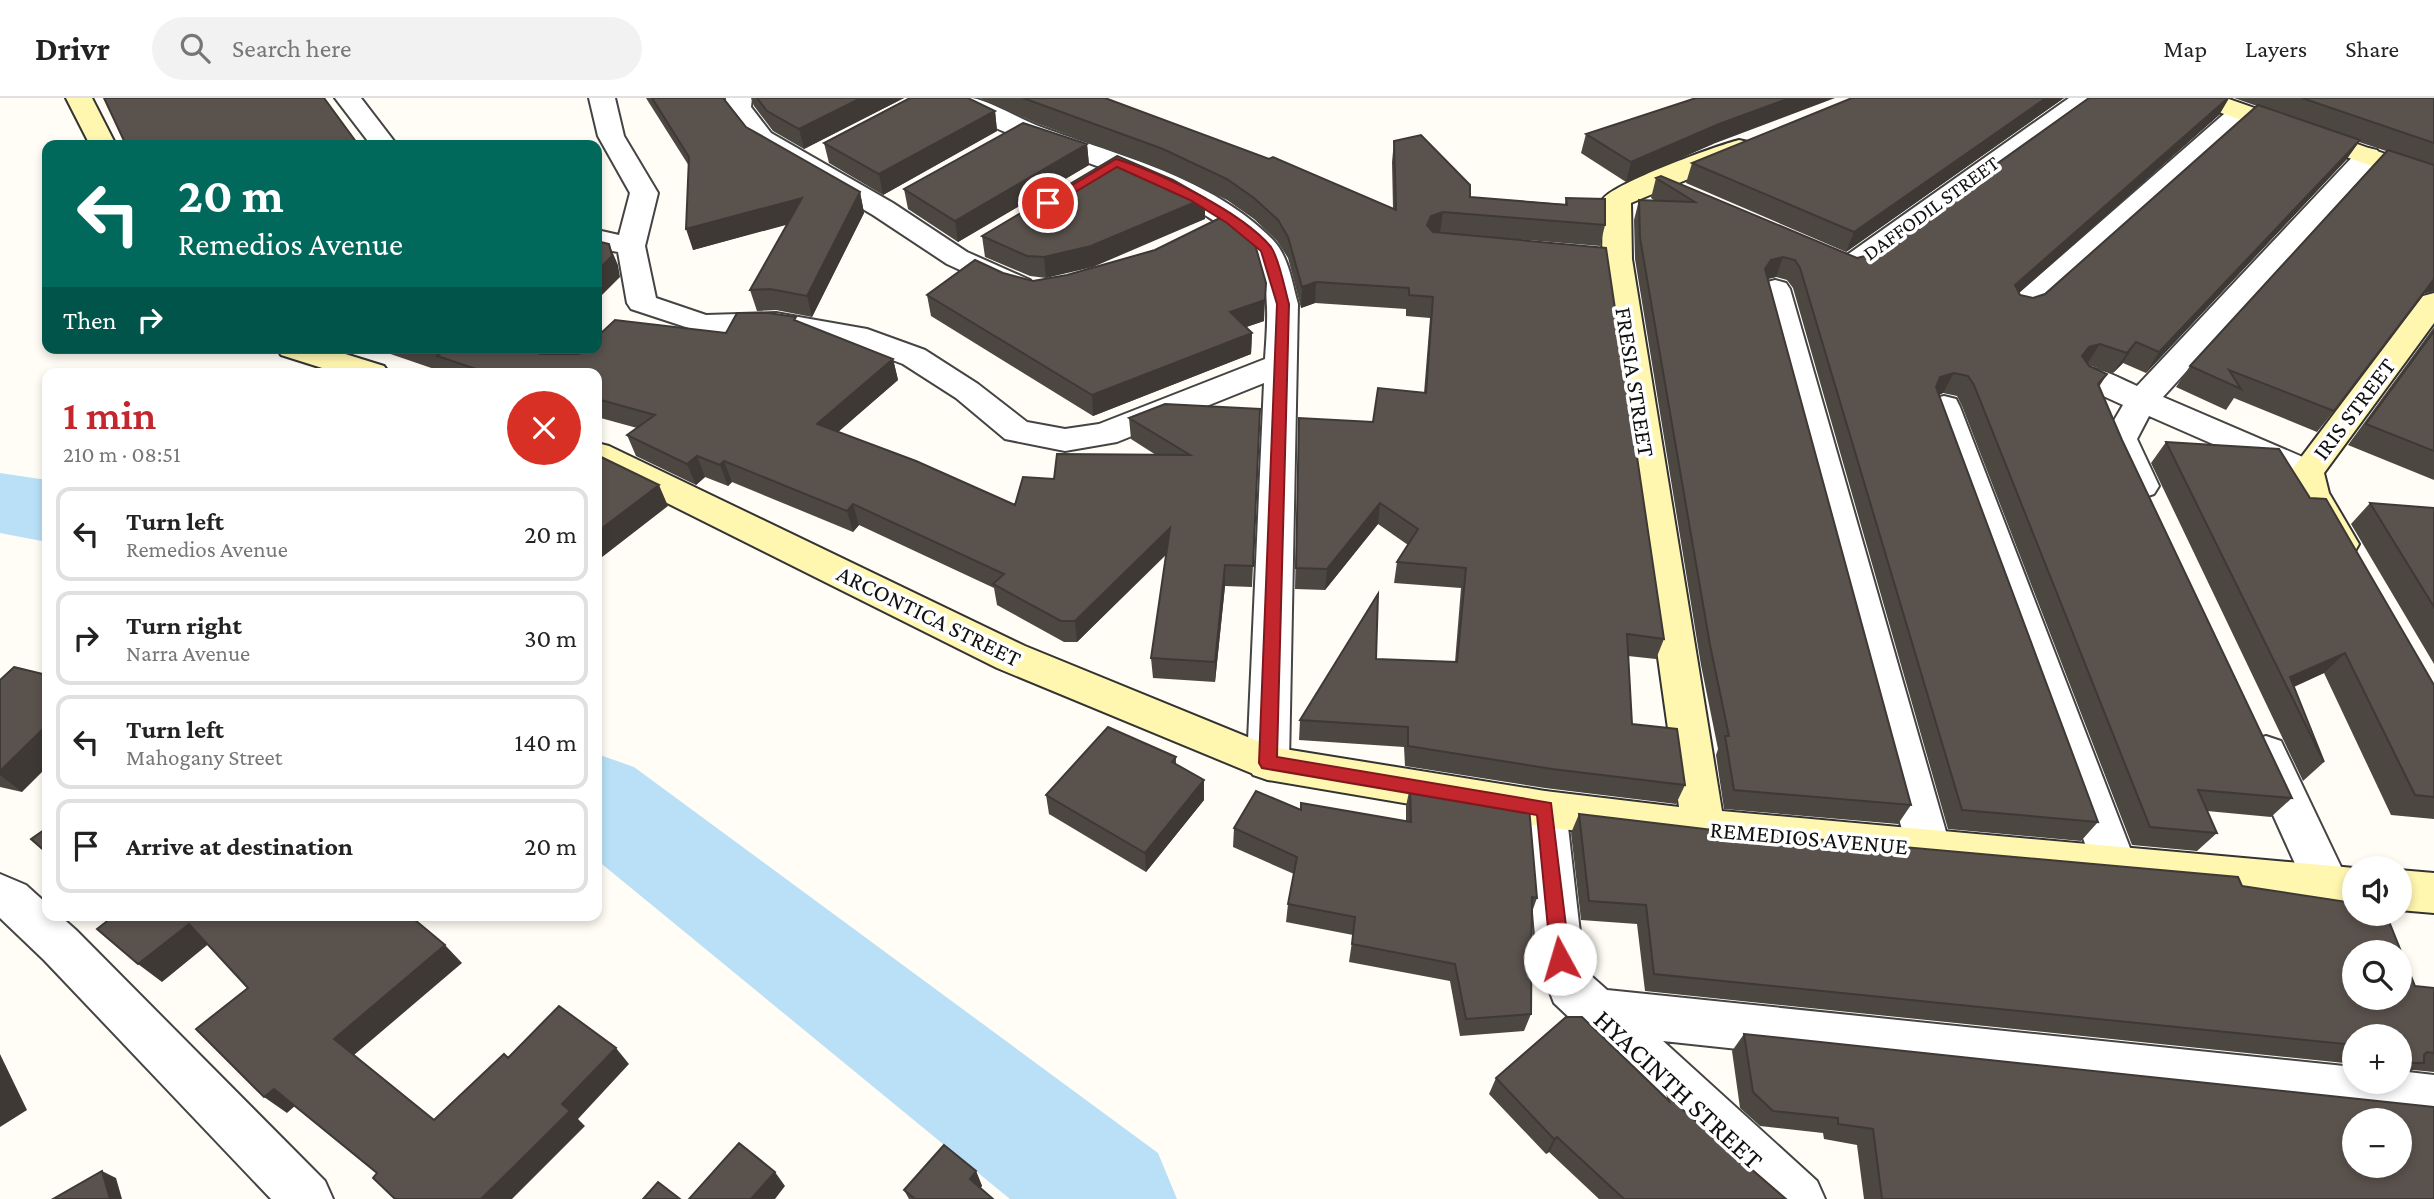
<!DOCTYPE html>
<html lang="en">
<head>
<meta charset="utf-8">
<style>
	body { margin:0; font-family:"Crimson Pro",serif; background:#f2f2f2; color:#222; height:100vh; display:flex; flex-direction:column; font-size:26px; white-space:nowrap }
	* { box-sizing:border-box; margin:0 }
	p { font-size:23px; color:#767676 }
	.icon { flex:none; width:38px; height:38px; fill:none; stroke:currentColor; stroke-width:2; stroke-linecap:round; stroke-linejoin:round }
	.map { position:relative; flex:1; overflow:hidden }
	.drawer { position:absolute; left:42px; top:270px; width:560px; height:553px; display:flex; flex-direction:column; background:#fff; border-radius:14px; box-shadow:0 4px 10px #0003 }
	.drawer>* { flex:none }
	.hud { position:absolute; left:42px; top:42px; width:560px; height:214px; border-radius:14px; box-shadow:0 4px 10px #0003; background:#00695c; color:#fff; overflow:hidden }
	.controls { position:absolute; left:2342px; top:758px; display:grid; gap:14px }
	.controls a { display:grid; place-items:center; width:70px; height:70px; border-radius:50%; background:#fff; box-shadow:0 4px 10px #0003; font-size:35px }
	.pin { position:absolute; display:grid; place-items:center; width:60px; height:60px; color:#fff; margin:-30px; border:4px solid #fff; border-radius:50%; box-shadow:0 2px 7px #0007 }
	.me { position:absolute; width:77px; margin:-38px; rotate:354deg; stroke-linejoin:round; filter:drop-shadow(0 0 5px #0008) }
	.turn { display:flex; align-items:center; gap:24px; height:147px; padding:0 21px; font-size:32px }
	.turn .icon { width:91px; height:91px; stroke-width:2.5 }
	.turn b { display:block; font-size:49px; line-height:60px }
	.then { display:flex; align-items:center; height:66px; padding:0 21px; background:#0003; gap:14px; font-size:26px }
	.round { display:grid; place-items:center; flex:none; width:74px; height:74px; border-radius:37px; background:#f2f2f2 }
	.summary { display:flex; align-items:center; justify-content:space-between; height:119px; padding:0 21px }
	h1 { font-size:42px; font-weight:600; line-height:52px; color:#c4262e }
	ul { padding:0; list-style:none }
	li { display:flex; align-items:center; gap:21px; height:94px; margin:0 14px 10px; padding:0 7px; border:4px solid #e0e0e0; border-radius:14px }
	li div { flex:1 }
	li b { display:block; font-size:26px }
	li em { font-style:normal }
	header { display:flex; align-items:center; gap:42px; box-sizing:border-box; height:98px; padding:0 35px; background:#fff; border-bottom:2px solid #e0e0e0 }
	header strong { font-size:33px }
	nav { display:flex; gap:38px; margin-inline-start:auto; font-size:24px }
	.search { width:490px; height:63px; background:#f2f2f2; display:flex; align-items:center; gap:18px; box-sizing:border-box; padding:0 24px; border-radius:38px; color:#767676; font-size:26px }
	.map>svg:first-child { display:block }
</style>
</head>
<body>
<header>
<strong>Drivr</strong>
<div class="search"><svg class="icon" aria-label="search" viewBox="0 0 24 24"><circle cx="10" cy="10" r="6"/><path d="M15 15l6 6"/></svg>Search here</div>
<nav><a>Map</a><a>Layers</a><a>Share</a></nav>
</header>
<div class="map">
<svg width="2434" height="1101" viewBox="0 0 2434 1101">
	<rect width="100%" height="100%" fill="#fffdf5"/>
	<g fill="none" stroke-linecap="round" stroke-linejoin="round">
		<path fill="#b9e0f7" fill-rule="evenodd" d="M0,375L47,382V444L0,435Z
			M597,656L634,669L1158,1055L1177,1101H1010L597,762Z"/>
		<defs>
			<path id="street" d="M335,0H361L397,47H371Z
				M589,0H615L624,38L658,95L645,148L656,200L706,217L776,215L867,231L925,252L978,286L1027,324L1065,331L1099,326L1265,261C1267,228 1272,187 1254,156C1248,145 1233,135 1222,128C1160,85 1087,66 1017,39C992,29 968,17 944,5L940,0C951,0 962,0 972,0C991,3 1021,22 1041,29C1120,58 1213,80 1273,142C1289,159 1292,185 1298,206L1289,665L1283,677L1268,682L1253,677L1247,665L1264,285L1117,344L1065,353L1005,341L956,300L903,266L850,246L776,233L704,235L631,211L627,205L618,154L597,150V132L619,137L630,95L598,38Z
				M726,0H752L751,9L771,35L893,105L967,154L1030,182L1034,188L1030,194L1019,197L1008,194L947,166L873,117L753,47L725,10Z
				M2069,0H2098L2094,5L1859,175C1842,179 1812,169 1802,154L1806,148L1816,145L1847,157Z
				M2241,6L2250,9L2254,14L2250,19L2032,215L2021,218L2010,215L2006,209L2010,203L2232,9Z
				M2368,50L2377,52L2381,58L2377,64L2163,299L2319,366L2324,374L2319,382L2307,386L2295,382L2149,318L2137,341L2159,388L2154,396L2142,400L2130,396L2103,341L2123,307L2077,286L2072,279L2077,272C2098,266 2118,280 2137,288L2359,52Z
				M1775,182L1786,185L1790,191L1951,751L1944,764L1929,770L1914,764L1907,751L1760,191L1764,185Z
				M1944,298L1956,301L1960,309L2137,768L2130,781L2115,787L2100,781L2093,768L1928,309L1932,301Z
				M2266,638L2281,643L2343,773L2349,787L2343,801L2327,806L2311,801L2245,655L2251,643Z
				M1545,693L1560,698L1566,711L1583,861L1589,876L1607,892L2354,969V984H2399V973L2434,977V1025L1663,943L1817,1083L1825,1101H1761L1554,905L1537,861L1524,711L1530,698Z
				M0,776L26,787L47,806V817H59L76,832L325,1083L333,1101H271L44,862L0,820Z"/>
			<path id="secondary" d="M66,0H92L116,47H90Z
				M2189,0H2226L2434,73V90L2193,5Z
				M1739,42L1748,44L1752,50L1748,56L1631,105L1632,161L1722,713L2354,770V808L1703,748L1545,729L1268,682L997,570L597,370V345L609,348L1025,548L1272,649L1545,693L1679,709L1602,161L1603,101C1614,85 1716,48 1739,42Z
				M2434,195V225L2324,375L2329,395L2359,446L2354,455L2341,459L2328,455L2295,395L2290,374L2423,198Z
				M277,250H326L384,268L389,275H338L281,257Z
				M2399,772L2434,775V815L2399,812Z"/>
		</defs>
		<use href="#street" stroke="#444" stroke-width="4"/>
		<use href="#secondary" stroke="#333" stroke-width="4"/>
		<use href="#street" fill="#fff" fill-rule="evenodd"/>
		<use href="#secondary" fill="#fff6b0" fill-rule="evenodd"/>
	</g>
	<path fill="#4d4742" d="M646,0H724L746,29L860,94L864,115L812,219L776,212L757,213L750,192L787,126L693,152L689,68Z
		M751,0H904L804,51L773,33L754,8Z
		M980,0H1105L1393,111L1392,64L1394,43L1470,99L1565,106L1566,100L1605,127L1600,148L1440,135L1664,541L1656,561L1628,558L1632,626L1685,687L1676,706L1545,690L1405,668L1404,649L1299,642L1300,622L1376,561L1455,564L1461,490L1394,485L1397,464L1408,447L1378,426L1325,492L1295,491L1299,320L1373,324L1424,295L1430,220L1406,218V211L1315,205L1301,210L1288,160L1277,143L1254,121L1227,102L1164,72L1036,25Z
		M2064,0L1846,154L1686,85L1692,65Z
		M2089,0H2229L2219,17L2019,194L2020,197L2033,200L2045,196L2257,8L2234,0H2434V193L2422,196L2334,313L2317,334L2234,300L2226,312L2176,289L2190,268L2386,53L2359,44L2346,62L2146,275L2123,265L2113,275L2088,267L2107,276L2099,289L2122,342L2292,700L2271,719L2207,713L2217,735L2197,753L2132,747L1962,308L1957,298L1943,295L1939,297L2098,724L2081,743L1948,731L1793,190L1787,182L1776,179L1768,181L1911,707L1898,726L1724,711L1716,657L1718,651L1701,567L1635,161L1634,122L1639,102L1655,103L1651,100L1656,80L1857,160L1869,157Z
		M995,13L997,33L883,97L829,65L824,45Z
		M1586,36L1713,46L1626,84L1581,55Z
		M1087,46L1089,67L958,144L908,111L904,91Z
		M1205,121L1046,180L1030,178L985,159L982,138Z
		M1003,175L1033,183L1264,223L1246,229L1252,235L1251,256L1093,318L931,218L927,197Z
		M797,223L893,261L898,282L838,334L1015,407L1054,381L1156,357L1131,341L1129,320L1260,311L1252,489L1225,488L1215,584L1153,580L1151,560L1167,456L1077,544H1064L997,507L994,490L859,427L853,434L732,384L728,388L705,379L696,387L636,358L627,337L637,330L597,319V275H446L373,250H571L566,256H579Z
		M2434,229V382L2348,347Z
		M2166,344L2310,400L2434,587V721L2391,717L2324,575L2294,589L2324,664L2303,683L2151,365Z
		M2370,405L2434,410V566L2351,426Z
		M0,582L22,694L0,689Z
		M1176,659V667L1204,682V702L1146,774L1049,716L1046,697Z
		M1410,689L1537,800L1532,814L1531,916L1524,933L1460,938L1450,883L1349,864L1353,837L1286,824L1288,806L1294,776L1233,749L1234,730L1301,712L1406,723V708Z
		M1579,716L1713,732L2242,788L2415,888L2434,890V974L2413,972L2399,980V938H2354V966L1645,893L1637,826L1581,822L1571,735Z
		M1744,936L2434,1101H1864L1857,1047L1824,1041L1823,1035L1760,1028L1740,1010L1732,953Z
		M1496,980L1667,1001L1668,999L1786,1101H1599L1549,1054L1546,1056L1489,996Z
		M976,1073L982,1088L980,1090L993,1101H909L904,1092Z"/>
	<path fill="#3f3936" d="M861,0H904L804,51L799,31Z
		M1790,0H1835L1713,46L1626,84L1631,64L1719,26Z
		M2046,0H2064L1846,154L1854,134Z
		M2228,0H2229L2219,17L2004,208L2015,187Z
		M995,13L997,33L883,97L879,76Z
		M2360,42L2346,62L2146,275L2159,254Z
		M1087,46L1089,67L958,144L955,123Z
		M860,94L864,115L812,219L807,198Z
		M802,100L808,121L693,152L686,131Z
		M1205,100V121L1093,169L1046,180L1044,159Z
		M1443,114L1440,134L1428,139L1427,127L1431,118Z
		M609,146L618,167L620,179L597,202V173Z
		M1783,159L1776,179L1763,182L1765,171L1771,162Z
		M2434,180V193L2421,196Z
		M1316,184L1315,205L1301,210L1302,189Z
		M1266,185L1264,223L1229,235L1230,214Z
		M1252,235L1251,256L1093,318L1092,297Z
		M2136,244L2123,265L2113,275L2127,255Z
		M2100,246L2087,266L2082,258L2089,249Z
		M542,250H571L550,273L540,256V252Z
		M893,261L898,282L823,347L817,326Z
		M1954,275L1943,295L1930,300L1940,279Z
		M697,358L705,379L696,387L687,366Z
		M724,363L732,384L728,388L720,367Z
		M659,387L668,408L597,463V434Z
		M1380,405L1378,426L1325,492L1327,471Z
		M853,406L859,427L853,434L847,413Z
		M1170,430L1171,451L1077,544L1075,523Z
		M1225,467V488L1215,584V564Z
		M2345,555L2324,575L2288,591L2290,579Z
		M47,627V669L22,694L0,677V673Z
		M1204,682V702L1146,774L1145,755Z
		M189,826L211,844L162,884L138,866Z
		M445,847L462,865L354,957L334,941Z
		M616,950L629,966L578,1021L585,1028L512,1101H481L562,1006Z
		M0,956L27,1012L0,1029Z
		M274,991L296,1007L287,1015L264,999Z
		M1557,1039L1549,1054L1546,1056L1554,1041Z
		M102,1073L116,1080L122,1101H110Z
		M976,1073L982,1088L976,1095L970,1081Z
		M775,1074L785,1088L775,1101H751Z"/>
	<path fill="#5a524d" stroke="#3f3936" stroke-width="2" fill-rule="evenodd" d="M104,0H324L357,45L362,44L364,47H126Z
		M652,0H723L746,29L860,94L807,198L770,191L750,192L802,100L686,131L689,59Z
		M757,0H861L799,31L767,13Z
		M910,0H968L995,13L879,76L824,45Z
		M1023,0H1105L1269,61L1273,59L1396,112L1394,43L1421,37L1470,87V99L1567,107L1566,100L1605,101V127L1443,114L1431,118L1427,127L1433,134L1606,150L1664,541L1627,536L1632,626L1677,631L1685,687L1552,671L1408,648V629L1300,622L1378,496L1376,561L1457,564L1466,470L1397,464L1418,431L1380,405L1327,471L1296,470L1299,320L1373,324L1378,290L1426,295L1433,199L1409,197V190L1316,184L1302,189L1288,139L1278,122L1254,100L1227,81L1163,51Z
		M1696,0H1790L1719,26L1631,64L1586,36Z
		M1852,0H2046L1854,134L1692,65Z
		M2089,0H2228L2015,187L2020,197L2033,200L2045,196L2258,7L2360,42L2159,254L2136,244L2127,255L2100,246L2089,249L2082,258L2089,268L2107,276L2098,286L2122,342L2292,700L2198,692L2217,735L2150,729L1974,287L1968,278L1954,275L1940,279L1936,289L2098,724L1962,712L1800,170L1795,162L1783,159L1771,162L1765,171L1911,707L1734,692L1725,638H1729L1710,547L1640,140L1639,102L1695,104L1656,80L1661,78L1857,160L1869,157Z
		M2302,0H2434V45Z
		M1023,25L1087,46L955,123L904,91Z
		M2388,52L2434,67V181L2334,313L2229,272L2241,291L2190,268Z
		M1117,58L1173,82L1205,100L1091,148L1044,159L1027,158L982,138Z
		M1230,115L1252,136L1266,185L1265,202L1230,214L1252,235L1092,297L927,197L975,162L1003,175L1033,183L1067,177L1155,152Z
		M597,143L609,146L612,158L597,173Z
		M737,215H769L796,219L794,222L893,261L817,326L916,363L1015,407L1023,379L1054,381L1057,356L1190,357L1129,320L1165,306L1260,311L1253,468L1225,467L1215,564L1151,560L1170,430L1075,523H1061L993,486L1004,476L853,406L847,413L724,363L720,367L697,358L687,366L627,337L655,317L597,301V275H488L437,258L441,255L426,250H542L540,252V256H579L585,250H597V239L615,222L726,235Z
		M2434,233V353L2366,326Z
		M2166,344L2279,351L2310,400L2326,401L2434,587V699L2415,697L2345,555L2290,579L2324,664Z
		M599,358L659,387L597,434V359Z
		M2370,405L2434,410V509Z
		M14,569L47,577V627L0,673V582Z
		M1108,629L1176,659L1172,664L1204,682L1145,755L1046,697Z
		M1410,689L1529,709L1537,800L1532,799L1531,916L1466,921L1455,866L1352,846L1355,819L1288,806L1297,759L1234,730L1256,693L1301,712V705L1411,724Z
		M1579,716L1713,732L2238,779L2242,788L2354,805V816H2386L2415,888L2434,890V955L2427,954L2424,957V965H2399V938H2354V947L1654,876L1646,807L1589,803ZM2354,854H2399V900H2354Z
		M47,730V755L31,741Z
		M115,817H330L335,821L340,817H409L445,847L334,941L434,1022L504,956L508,960L559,908L616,950L562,1006L570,1013L481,1101H395L373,1080L377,1075L274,991L264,999L196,931L248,890L189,826L138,866L97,831Z
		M1566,919H1582L1669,1003L1668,999L1786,1101H1624L1557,1039L1554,1041L1496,980Z
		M1744,936L2434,1009V1101H1882L1873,1031L1838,1026V1020L1773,1013L1753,994ZM2354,1022H2399V1068H2354Z
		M739,1045L775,1074L751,1101H689Z
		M944,1047L976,1073L970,1081L993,1101H915L904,1092Z
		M102,1073L110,1101H53Z
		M658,1084L680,1101H643Z"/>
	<path fill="#c4262e" stroke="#7f191e" stroke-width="2" d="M1116,61C1159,74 1242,114 1271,149C1279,160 1285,192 1289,206L1277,659L1551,705L1570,861L1567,867L1560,869L1553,867L1551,861L1537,717L1262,670L1259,665L1277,206L1261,153L1227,125L1190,102L1117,69L1052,108L1042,105Z"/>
	<g text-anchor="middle" stroke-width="7" stroke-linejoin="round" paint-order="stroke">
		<g font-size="21" fill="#111" stroke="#fff">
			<text transform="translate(1931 110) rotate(-36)" y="7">DAFFODIL STREET</text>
		</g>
		<g font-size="24" fill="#111" stroke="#fff">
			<text transform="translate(1635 284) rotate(81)" y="8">FRESIA STREET</text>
			<text transform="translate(2354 311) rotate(-53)" y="8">IRIS STREET</text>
			<text transform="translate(929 518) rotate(26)" y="8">ARCONTICA STREET</text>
			<text transform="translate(1809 740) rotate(5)" y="8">REMEDIOS AVENUE</text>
		</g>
		<g font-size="28" fill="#111" stroke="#fff">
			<text transform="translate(1679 991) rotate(43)" y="10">HYACINTH STREET</text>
		</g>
	</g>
</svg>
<div class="controls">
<a><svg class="icon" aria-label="sound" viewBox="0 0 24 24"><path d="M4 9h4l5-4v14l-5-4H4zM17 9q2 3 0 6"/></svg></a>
<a><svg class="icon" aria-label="search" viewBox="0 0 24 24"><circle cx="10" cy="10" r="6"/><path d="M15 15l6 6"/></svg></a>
<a>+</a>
<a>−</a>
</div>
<div class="pin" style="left:1048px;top:105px;background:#d93025"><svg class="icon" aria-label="arrive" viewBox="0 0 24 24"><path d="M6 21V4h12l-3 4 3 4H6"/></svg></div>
<svg class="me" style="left:1560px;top:861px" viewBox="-20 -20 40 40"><circle r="19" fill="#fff"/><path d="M0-13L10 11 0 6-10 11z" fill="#c4262e"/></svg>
<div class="hud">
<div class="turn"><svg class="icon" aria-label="left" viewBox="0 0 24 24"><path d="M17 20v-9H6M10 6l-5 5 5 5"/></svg><div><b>20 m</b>Remedios Avenue</div></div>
<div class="then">Then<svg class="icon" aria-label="right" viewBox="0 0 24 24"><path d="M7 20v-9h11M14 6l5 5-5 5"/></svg></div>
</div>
<section class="drawer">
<div class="summary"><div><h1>1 min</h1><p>210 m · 08:51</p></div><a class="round" style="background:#d93025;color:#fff"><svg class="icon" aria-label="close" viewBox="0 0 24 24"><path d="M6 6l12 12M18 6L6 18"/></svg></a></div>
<ul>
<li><svg class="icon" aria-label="left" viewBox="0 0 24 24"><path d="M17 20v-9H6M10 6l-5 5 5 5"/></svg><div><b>Turn left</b><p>Remedios Avenue</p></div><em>20 m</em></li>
<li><svg class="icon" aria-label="right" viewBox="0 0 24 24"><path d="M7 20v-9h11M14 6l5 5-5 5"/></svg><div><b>Turn right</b><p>Narra Avenue</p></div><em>30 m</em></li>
<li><svg class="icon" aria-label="left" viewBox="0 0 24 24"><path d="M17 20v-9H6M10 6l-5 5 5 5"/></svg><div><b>Turn left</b><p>Mahogany Street</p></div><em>140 m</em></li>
<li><svg class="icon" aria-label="arrive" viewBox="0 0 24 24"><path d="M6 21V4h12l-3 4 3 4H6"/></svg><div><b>Arrive at destination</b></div><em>20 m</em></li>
</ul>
</section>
</div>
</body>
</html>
